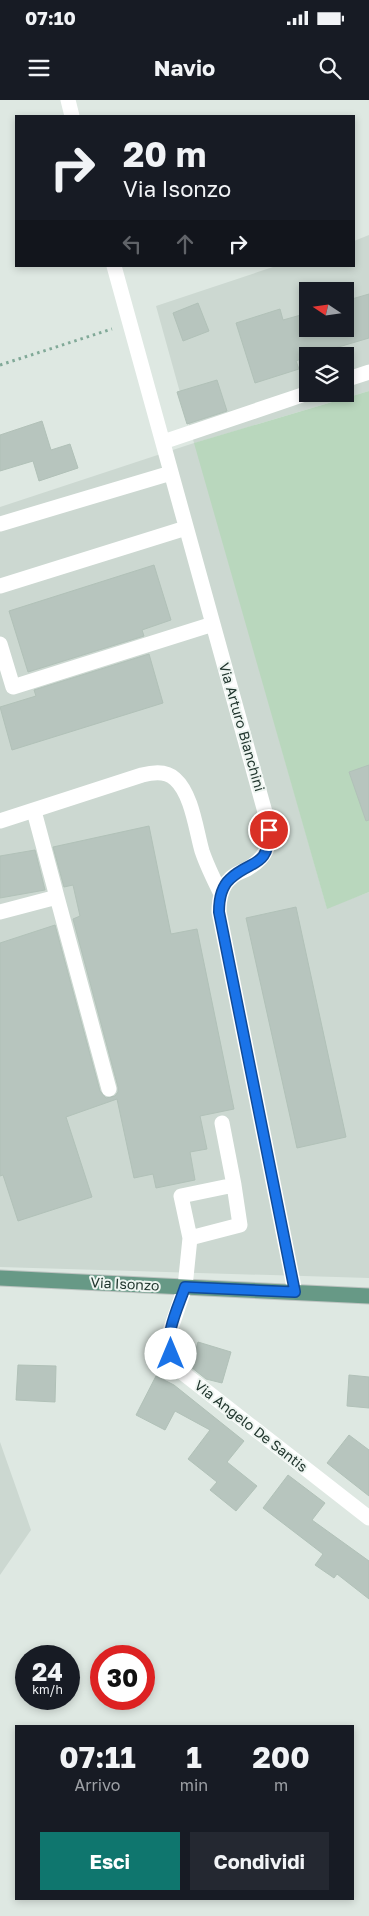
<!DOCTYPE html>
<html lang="it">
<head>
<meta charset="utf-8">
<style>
	body { margin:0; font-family:"Golos Text",sans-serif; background:#242831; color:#f1f3f6; height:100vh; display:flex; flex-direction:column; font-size:19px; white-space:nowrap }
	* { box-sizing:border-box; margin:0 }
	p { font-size:16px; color:#9ea1a6 }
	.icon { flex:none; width:28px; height:28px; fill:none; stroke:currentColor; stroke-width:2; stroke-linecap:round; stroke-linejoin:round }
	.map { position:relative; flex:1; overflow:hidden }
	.panel { position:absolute; left:15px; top:1625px; width:339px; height:175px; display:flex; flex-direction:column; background:#171b24; border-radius:0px; box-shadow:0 2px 8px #0003 }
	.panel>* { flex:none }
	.banner { position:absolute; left:15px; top:15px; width:340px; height:152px; border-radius:0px; box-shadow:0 2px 8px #0003; background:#171b24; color:#f1f3f6; overflow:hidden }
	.needle { width:32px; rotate:283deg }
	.buttons { position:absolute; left:299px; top:182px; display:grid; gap:10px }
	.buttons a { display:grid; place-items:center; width:55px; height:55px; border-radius:0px; background:#171b24; box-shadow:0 2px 8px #0003; font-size:25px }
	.speed { position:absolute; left:15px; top:1545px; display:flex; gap:10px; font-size:25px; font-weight:700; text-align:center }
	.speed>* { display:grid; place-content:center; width:65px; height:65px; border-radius:50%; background:#171b24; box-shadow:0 2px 8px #0003; line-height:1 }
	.speed small { font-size:12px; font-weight:400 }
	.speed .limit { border:8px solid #d22; background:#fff; color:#111 }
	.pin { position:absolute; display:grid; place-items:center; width:42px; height:42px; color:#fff; margin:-21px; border:2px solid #fff; border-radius:50%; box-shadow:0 1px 5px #0007 }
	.me { position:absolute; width:55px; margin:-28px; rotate:0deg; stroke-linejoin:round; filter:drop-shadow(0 0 4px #0008) }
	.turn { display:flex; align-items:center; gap:18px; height:105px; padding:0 25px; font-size:22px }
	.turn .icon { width:65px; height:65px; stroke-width:2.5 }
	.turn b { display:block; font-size:35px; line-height:42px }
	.lanes { display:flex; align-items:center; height:48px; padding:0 25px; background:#0003; justify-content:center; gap:25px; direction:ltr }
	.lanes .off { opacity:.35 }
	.eta { display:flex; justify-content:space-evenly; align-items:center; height:85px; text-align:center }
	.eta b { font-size:30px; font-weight:700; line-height:35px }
	.primary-button { display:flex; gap:10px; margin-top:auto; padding:10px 25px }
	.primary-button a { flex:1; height:58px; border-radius:0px; background:#0f766e; color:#fff; font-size:20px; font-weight:700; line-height:58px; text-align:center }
	.primary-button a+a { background:#242831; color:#f1f3f6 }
	.status { display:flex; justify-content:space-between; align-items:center; height:35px; padding:0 25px; background:#171b24; direction:ltr }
	.status svg { height:14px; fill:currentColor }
	header { display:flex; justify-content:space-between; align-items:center; height:65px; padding:0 25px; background:#171b24; font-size:22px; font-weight:700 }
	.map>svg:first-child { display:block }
</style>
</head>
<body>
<div class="status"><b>07:10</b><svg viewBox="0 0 49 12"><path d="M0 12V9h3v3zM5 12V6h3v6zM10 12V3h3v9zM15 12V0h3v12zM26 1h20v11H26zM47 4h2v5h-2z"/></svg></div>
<header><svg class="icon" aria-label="menu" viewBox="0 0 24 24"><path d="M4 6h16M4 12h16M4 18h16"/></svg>Navio<svg class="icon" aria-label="search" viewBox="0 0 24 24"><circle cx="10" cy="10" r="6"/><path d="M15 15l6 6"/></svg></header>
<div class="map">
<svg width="369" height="1816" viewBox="0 0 369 1816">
	<rect width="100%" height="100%" fill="#dee8e2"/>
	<path fill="#ccd8d1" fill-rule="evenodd" d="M369,135V291L195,343L327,808L369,792V1178L0,1167V407L194,343L156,206L276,166H354V141ZM308,191H345V229H308ZM308,256H345V294H308Z
		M0,1342L31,1430L0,1475Z"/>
	<path fill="#b9d7bd" d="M369,291V792L327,809L194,343Z"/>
	<path fill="#b7c5be" stroke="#b1c1b8" d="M369,194V238L308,256L296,261L299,269L255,283L236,223L280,209L283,220L308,213V229H345V201Z
		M198,203L209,231L183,241L173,213Z
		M217,280L227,311L187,324L177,292Z
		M42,321L51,350L70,344L78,368L39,381L33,361L0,371V335Z
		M154,465L171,520L142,530L144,536L28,572L9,511Z
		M149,554L163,603L12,650L0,607L36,596L34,590Z
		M369,665V720L366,721L349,672Z
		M149,726L171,834L197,829L234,1009L200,1016L207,1049L190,1052L195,1080L156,1088L153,1074L134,1078L117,999L66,1017L92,1097L18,1121L3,1075L0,1076V843L55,825L100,991L106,998L115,996L118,992V987L73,819L80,816L73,785L64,787L53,747Z
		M35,750L45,790L0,798V756Z
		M296,807L346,1037L297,1048L246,818Z
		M198,1242L231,1252L222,1283L206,1279L191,1267Z
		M18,1265L56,1266L55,1302L16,1300Z
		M349,1275L369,1277V1308L347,1306Z
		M156,1276L174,1285L244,1341L227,1362L257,1386L236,1411L210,1390L217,1382L188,1359L210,1330L175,1311L165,1330L136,1315Z
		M349,1335L369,1350V1396L327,1363Z
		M288,1375L325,1403L312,1420L369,1461V1499L337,1474L334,1478L315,1465L323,1454L263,1408Z"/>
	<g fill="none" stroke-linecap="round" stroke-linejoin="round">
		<defs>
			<path id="major" d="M0,1178L369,1196"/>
		</defs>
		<use href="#major" stroke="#bcc3c0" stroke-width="17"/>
		<path stroke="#81a998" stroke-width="3" stroke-dasharray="2.5 4" stroke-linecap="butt" d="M0,265L112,229"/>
		<path stroke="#fff" stroke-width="15" d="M68,0L72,16
			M114,166L268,723C271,746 267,757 247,769C241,772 234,774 230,779C221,787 219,801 219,812L295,1192
			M345,280L369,272
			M163,342L308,293
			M0,424L171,373
			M0,486L186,428
			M0,544L13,587L213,524
			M34,711L57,797
			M0,721L142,675C153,672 166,670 175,679C192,694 196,730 202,751C207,766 214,780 221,794
			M0,812L57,797L109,989
			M222,1023L234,1085L181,1096L190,1138L185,1187L170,1231L169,1247L174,1262L183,1273L369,1418
			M190,1138L240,1125L234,1085"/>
		<use href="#major" stroke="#679986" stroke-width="15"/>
	</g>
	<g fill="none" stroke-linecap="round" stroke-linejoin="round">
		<defs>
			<path id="route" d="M171,1254C165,1232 178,1208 185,1187L295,1192L219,812C219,801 221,787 230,779C251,759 269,769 269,730"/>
		</defs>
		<use href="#route" stroke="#114b97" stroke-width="12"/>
		<use href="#route" stroke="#1a73e8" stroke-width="9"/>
	</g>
	<g text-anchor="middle" stroke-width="4" stroke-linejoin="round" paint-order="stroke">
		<g font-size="14" fill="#21362e" stroke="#eef5f1">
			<text transform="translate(242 627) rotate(74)" y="5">Via Arturo Bianchini</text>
			<text transform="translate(125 1184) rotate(3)" y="5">Via Isonzo</text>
			<text transform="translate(251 1326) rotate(38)" y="5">Via Angelo De Santis</text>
		</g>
	</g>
</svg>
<div class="buttons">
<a><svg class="needle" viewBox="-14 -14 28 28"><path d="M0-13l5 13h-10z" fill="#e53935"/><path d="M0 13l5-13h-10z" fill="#9ea1a6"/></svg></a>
<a><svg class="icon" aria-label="layers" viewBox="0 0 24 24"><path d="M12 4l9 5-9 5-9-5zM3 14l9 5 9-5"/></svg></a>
</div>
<div class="speed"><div>24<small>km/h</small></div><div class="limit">30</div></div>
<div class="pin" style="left:269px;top:730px;background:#d93025"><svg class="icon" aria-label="arrive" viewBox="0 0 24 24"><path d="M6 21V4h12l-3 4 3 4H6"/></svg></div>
<svg class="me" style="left:171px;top:1254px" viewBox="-20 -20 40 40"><circle r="19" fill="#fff"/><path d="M0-13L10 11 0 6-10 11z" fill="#1a73e8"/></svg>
<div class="banner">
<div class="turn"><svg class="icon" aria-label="right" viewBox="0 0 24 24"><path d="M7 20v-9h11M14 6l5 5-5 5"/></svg><div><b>20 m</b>Via Isonzo</div></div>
<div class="lanes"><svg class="icon off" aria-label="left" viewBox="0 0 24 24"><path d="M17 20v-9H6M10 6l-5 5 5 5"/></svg><svg class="icon off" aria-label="ahead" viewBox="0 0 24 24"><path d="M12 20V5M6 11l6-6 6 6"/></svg><svg class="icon" aria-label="right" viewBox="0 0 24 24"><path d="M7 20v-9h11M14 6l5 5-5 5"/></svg></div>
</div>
<section class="panel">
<div class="eta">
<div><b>07:11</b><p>Arrivo</p></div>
<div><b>1</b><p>min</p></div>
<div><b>200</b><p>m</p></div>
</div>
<div class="primary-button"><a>Esci</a><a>Condividi</a></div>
</section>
</div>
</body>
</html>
